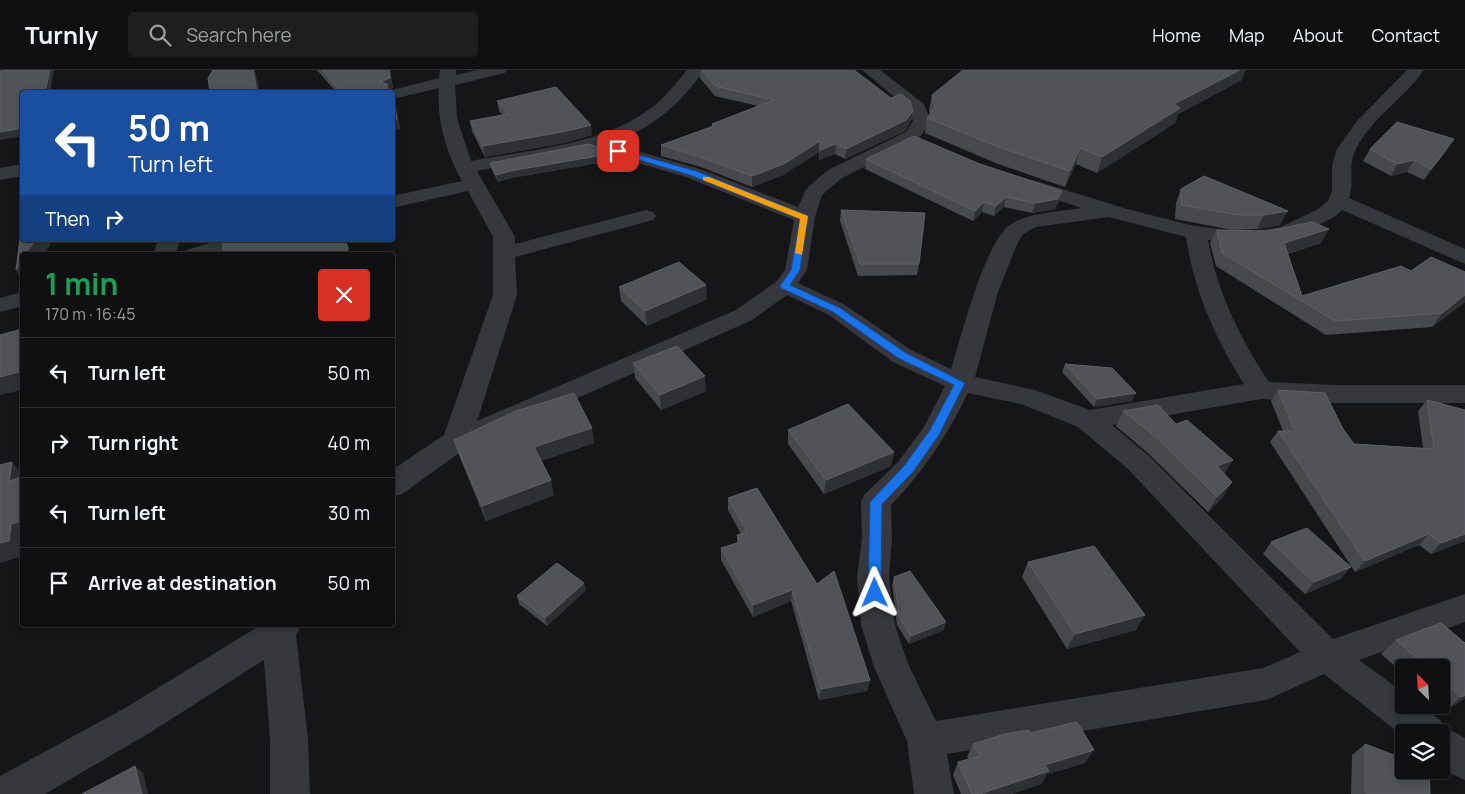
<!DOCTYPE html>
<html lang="en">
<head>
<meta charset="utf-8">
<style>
	body { margin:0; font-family:Manrope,sans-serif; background:#1e1e20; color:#f1f3f6; height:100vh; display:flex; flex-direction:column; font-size:19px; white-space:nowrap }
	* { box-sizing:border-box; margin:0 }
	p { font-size:16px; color:#9c9d9f }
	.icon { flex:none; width:28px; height:28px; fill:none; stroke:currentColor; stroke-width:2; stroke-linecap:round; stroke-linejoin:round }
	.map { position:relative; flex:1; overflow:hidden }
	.sheet { position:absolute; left:20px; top:182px; width:375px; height:375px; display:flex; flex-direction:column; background:#101012; border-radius:5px; box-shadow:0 2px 8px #0003,0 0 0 1px #303032 }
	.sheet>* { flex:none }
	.guide { position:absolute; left:20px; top:20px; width:375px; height:152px; border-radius:5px; box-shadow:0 2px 8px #0003,0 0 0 1px #303032; background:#1a4fa0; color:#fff; overflow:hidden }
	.needle { width:32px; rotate:336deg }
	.tools { position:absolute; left:1395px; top:589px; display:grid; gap:10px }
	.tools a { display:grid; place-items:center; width:55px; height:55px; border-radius:5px; background:#101012; box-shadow:0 2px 8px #0003,0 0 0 1px #303032; font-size:25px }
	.pin { position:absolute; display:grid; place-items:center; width:42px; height:42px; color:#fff; margin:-21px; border-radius:10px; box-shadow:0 2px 8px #0006 }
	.me { position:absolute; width:55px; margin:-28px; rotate:359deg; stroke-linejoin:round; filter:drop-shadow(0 0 4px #0008) }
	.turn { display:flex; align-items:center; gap:18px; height:105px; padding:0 25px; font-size:22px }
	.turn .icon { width:65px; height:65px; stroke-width:2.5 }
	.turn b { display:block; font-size:35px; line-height:42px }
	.then { display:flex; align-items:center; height:48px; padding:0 25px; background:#0003; gap:10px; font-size:19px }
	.round { display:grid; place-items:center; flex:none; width:52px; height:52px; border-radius:5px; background:#1e1e20 }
	.overview { display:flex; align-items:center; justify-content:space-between; height:85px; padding:0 25px }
	h1 { font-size:30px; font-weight:700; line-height:38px; color:#1e9e55 }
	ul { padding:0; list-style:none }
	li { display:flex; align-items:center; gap:15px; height:70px; padding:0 25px; border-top:1px solid #303032 }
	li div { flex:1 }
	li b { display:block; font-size:19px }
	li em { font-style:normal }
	header { display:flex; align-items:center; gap:30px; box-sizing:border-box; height:70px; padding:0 25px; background:#101012; border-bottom:1px solid #303032 }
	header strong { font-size:24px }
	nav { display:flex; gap:28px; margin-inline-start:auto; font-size:18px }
	.search { width:350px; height:45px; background:#1e1e20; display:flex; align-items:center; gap:12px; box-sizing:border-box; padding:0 18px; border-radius:5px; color:#9c9d9f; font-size:19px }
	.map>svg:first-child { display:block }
</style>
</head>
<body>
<header>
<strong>Turnly</strong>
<div class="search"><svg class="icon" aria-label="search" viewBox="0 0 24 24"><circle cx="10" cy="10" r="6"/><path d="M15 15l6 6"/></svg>Search here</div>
<nav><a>Home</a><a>Map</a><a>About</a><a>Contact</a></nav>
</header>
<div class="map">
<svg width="1465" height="724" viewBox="0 0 1465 724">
	<rect width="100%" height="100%" fill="#161618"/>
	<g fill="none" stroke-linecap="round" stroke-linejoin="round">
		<path fill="#37383d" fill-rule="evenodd" d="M440,0H456V5L477,0H507L505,3L455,15L457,48L471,91C532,79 599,76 650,39C665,28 676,13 687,0H704C680,35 650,60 610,73L700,99L798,137L806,119L828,100L906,62L913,51L910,40L862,0H880L924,34L931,51L918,70L842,108L822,125L815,147L807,200L798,213L845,235L911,280L951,299C961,268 985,170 1011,154C1031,142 1058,142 1082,138L1019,118L1016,114L1019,110H1033L1127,139L1190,155L1224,160L1256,161L1281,157L1318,139L1328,131L1332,121V95L1337,79L1357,51L1407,0H1424C1404,29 1372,47 1356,79C1347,95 1355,112 1349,128L1465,179V194L1342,140C1335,148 1325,152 1315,156C1281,173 1246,176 1208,170C1217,222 1240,268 1269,312L1334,315H1465V333H1334L1261,329L1112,355L1148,385L1333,569L1465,524V552L1359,590L1404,623V635H1420L1440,650L1443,656L1465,668V710L1452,704L1441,696V662H1404V667L1324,604L1266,630L947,684L954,724H914L907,671L874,597L861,555L857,507L862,468L861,432L865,424L898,392L924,357L945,316L893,292L829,245L787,225L752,250L466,378L402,424L392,427V400L444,365L493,225V167L468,121L392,138V126L462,111C447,84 436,51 439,18L392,29V22H385L439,8ZM590,79L686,107L794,150L785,200L777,211L736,240L477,351L517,225L515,187L653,150L656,146L653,142L646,140L515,174V167L477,101ZM1109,147L1186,167C1194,221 1215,268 1244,314L1090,340L1035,320L975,307L998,222L1017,174L1023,164L1036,157ZM968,323L1021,334L1078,357L1128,399L1300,582L1263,598L936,651L908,594L895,555L889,507L892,468L891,435C925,400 946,367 968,323Z
			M22,94V106L0,110V98Z
			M158,170H180L175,185H153Z
			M220,170H254L251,175L217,185H183L186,180Z
			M22,222V236L0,242V228Z
			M261,555H301L296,565L308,669L310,724H270V669L264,590L151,662L45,724H0V706L125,638Z"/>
	</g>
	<path fill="#47494d" d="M317,0H390L393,18L389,20H392L395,30L400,59L392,60V22H336Z
		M700,0H854L891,28L913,41L911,51L905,61L845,89L835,84L819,90V82L783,105L752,117L701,97L661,86V75L712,56V54L758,36L715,26L700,8Z
		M1242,10L1178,44L1175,53L1097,103L1076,94L1065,117L998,94L925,63L927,48L930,44L929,40L932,25Z
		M497,31L592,65L564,73L485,87L472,61L470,51L503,45L499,41Z
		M1370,79L1447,80L1424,110L1407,102L1391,106L1363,91Z
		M615,83L616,90L511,108L498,112L492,100L490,93Z
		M866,89L980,94L1062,121L1059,131L1055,139L1032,143L1004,137L994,146L982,142L973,151L865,99Z
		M1204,106L1280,155L1257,159L1232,160L1175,149L1176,133L1181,119Z
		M841,140L919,194L917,205L858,206L840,151Z
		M1217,160L1321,173L1288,184L1302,226L1465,232L1432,257L1326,265L1216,196L1210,173Z
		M619,217L707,229L647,256L621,231Z
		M633,293L706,321L661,340L635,308Z
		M1065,294L1132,331L1094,337L1062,302Z
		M1278,320L1343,359L1354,374L1423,378L1418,341L1427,330L1465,340V471L1431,484L1419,475L1355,502L1270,372L1278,361H1283L1271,331Z
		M1123,341L1232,412L1223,427L1208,442L1149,384L1116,356Z
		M788,360L894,382L891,396L824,424L788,374Z
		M454,370L594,373L541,391L554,425L486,451L459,385Z
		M728,428L870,610L867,621L819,630L791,531L753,547L721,490V478L737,473V465L741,464L728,440Z
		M1271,472L1351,497L1340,509L1305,524L1263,484Z
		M1028,492L1136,560L1067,579L1022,507Z
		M894,507L944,560L909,574L897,555L892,515Z
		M584,513L586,520L547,556L519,534L517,526Z
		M1441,553L1465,573V628L1445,641L1438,635H1441V598H1404V604L1381,584L1396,570Z
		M1030,663L1085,693L1047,704L1041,714L1011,724H961L953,705L958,692L969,689L967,687L973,674Z
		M1365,674L1430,724H1351L1352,685Z"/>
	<path fill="#2f3033" d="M50,0H54L50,22H45Z
		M253,0H255L260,22H257Z
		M389,0H390L393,18L389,20L390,22L380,12Z
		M1240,0H1246L1242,10L1178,44L1175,53L1097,103L1102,87L1174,34Z
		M392,20L395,30L400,59L392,60Z
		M913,41L911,51L905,61L845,89L846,79Z
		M22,46V66L0,70V62Z
		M591,55L592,65L564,73L485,87L483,76Z
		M1454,69L1447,80L1424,110L1431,99Z
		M820,71L819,82L783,105L752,117V106Z
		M836,74L835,84L819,90L820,80Z
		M1080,78L1076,94L1065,117L1070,101Z
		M615,83L616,90L511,108L498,112L496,105L510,101Z
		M1414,90L1407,102L1391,106L1397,94Z
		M1062,121L1059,131L1055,139L1032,143L1035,133Z
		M1006,127L1004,137L994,146L996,136Z
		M984,132L982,142L973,151L975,141Z
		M1288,141L1280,155L1257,159L1264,145Z
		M1329,159L1321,173L1277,187L1284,173Z
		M35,170H53L44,185H25Z
		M345,170H346L350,185H345Z
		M22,189V210L16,200Z
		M706,215L707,229L647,256L645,241Z
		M1465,225V232L1432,257L1442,243Z
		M22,301V320L0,325V307Z
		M705,306L706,321L661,340L660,325Z
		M1136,323L1132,331L1094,337L1097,329Z
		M592,358L594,373L537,392L534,377Z
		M894,382L891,396L824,424L826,410Z
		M1233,390L1224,405L1217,396Z
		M12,392L22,404V422L9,411Z
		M551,410L554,425L486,451L482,436Z
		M1232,412L1223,427L1208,442L1217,427Z
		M22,451V486L0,493V473L11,454Z
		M1429,464L1419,475L1355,502L1365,491Z
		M1465,464V471L1431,484L1441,473Z
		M1351,497L1340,509L1305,524L1314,512Z
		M584,513L586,520L547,556L545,548Z
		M792,520L791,531L753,547V535Z
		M1145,545L1136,560L1067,579L1075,564Z
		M946,552L944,560L909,574L911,566Z
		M870,610L867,621L819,630L821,619Z
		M1465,625V628L1445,641L1461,627Z
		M1094,680L1085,693L1047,704L1041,714L1011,724H980L1045,695Z
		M135,696L143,703L148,724H142Z"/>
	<path fill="#525359" stroke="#5f6168" d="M10,0H50L45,22H22V46L18,59L0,62V1Z
		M213,0H253L257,22H210L208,8Z
		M322,0H389L390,8L380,12L387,14L388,20H392L397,49L392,50V22H341Z
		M702,0H854L891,28L901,24L910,31L913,41L906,50L846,79L836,74L820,80V71L784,94L752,106L700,87L661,75L714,56L712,54L774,30L715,16Z
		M963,0H1240L1174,34L1180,38L1102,87L1080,78L1070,101L1001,78L927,48L935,37L932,25Z
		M556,17L591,55L562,62L483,76L470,51L508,44L497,31Z
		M1397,52L1454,69L1431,99L1414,90L1397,94L1370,79Z
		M914,66L980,94L1062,121L1058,129L1035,133L1006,127L996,136L984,132L975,141L866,89Z
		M589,74L615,83L510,101L496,105L490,93Z
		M1204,106L1288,141L1264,145H1239L1181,135V119Z
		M841,140L925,143L919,194H860Z
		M1312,152L1329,159L1284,173L1302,226L1401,196L1411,201L1431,187L1465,202V225L1442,243L1335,251L1222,183L1217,160L1268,161Z
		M22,154V170H35L25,185H22V189L16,200Z
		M233,170H345L348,178L345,185H224L222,172Z
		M679,192L706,215L645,241L619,217Z
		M22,259V301L0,307V265Z
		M677,276L705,306L660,325L633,293Z
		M1065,294L1112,298L1136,323L1097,329Z
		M1278,320L1325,323L1343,359L1354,374L1434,379L1427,330L1465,340V464L1441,473L1429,464L1365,491L1278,361H1295Z
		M574,323L592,358L534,377L551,410L482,436L454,370L516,341Z
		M848,334L894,382L826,410L788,360Z
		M1158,335L1176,354L1187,350L1233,390L1217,396L1232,412L1217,427L1157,368L1123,341Z
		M12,392L9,411L22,407V451L11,454L9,471L0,473V395Z
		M757,418L817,514L834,501L870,610L821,619L792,520L753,535L721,478L740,472L737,465L747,462L728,428Z
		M1307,458L1351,497L1314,512L1271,472Z
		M1094,476L1145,545L1075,564L1028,492Z
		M557,493L584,513L545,548L517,526Z
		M910,501L946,552L911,566L899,547L894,507Z
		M1441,553L1465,573V625L1461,627L1441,609V598H1428L1396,570Z
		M1077,652L1094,680L1045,695L1049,701L980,724H972L958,692L980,686L973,674L1005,664L1029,660L1030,663Z
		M1365,674L1404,689V700H1429L1430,724H1369L1365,722Z
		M135,696L142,724H82Z"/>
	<path fill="#1a73e8" stroke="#114b97" d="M618,79L696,101L808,146L800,200L790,215L840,238L906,283L965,313L939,365L913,402L882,434L881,523L880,527H870L868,523L870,432L904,396L930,360L954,315L898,288L833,242L781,218L780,216L791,200L800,149L690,105L616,83L614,81Z"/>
	<path fill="#f59e0b" d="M703,107H709L808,146L802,185L795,183L800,149L703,110Z"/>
</svg>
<div class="tools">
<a><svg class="needle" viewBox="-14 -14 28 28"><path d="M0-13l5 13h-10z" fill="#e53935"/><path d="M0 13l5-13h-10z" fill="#9c9d9f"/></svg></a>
<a><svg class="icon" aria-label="layers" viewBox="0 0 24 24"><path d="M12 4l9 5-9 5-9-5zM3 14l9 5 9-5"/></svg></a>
</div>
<div class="pin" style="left:618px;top:81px;background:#d93025"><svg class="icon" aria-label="arrive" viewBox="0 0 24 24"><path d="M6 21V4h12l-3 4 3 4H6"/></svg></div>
<svg class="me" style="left:875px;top:523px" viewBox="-20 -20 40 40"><path d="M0-17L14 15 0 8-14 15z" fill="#1a73e8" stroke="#fff" stroke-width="4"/></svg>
<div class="guide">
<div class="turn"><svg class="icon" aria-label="left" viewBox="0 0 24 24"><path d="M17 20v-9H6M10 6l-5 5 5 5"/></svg><div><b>50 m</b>Turn left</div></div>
<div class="then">Then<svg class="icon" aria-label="right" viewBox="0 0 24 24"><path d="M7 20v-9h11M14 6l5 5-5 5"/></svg></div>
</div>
<section class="sheet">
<div class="overview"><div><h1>1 min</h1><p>170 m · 16:45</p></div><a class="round" style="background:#d93025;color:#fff"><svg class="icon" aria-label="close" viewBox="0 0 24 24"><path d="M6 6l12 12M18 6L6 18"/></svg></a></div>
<ul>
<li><svg class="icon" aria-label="left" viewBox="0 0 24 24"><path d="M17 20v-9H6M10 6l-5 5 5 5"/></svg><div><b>Turn left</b></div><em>50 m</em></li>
<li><svg class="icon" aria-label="right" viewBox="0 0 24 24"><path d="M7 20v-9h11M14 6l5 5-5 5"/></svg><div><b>Turn right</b></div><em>40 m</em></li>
<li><svg class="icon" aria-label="left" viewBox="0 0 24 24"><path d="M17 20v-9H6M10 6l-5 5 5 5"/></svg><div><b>Turn left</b></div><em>30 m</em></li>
<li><svg class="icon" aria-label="arrive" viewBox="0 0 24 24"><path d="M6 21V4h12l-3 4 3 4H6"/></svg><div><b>Arrive at destination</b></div><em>50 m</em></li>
</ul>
</section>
</div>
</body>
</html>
